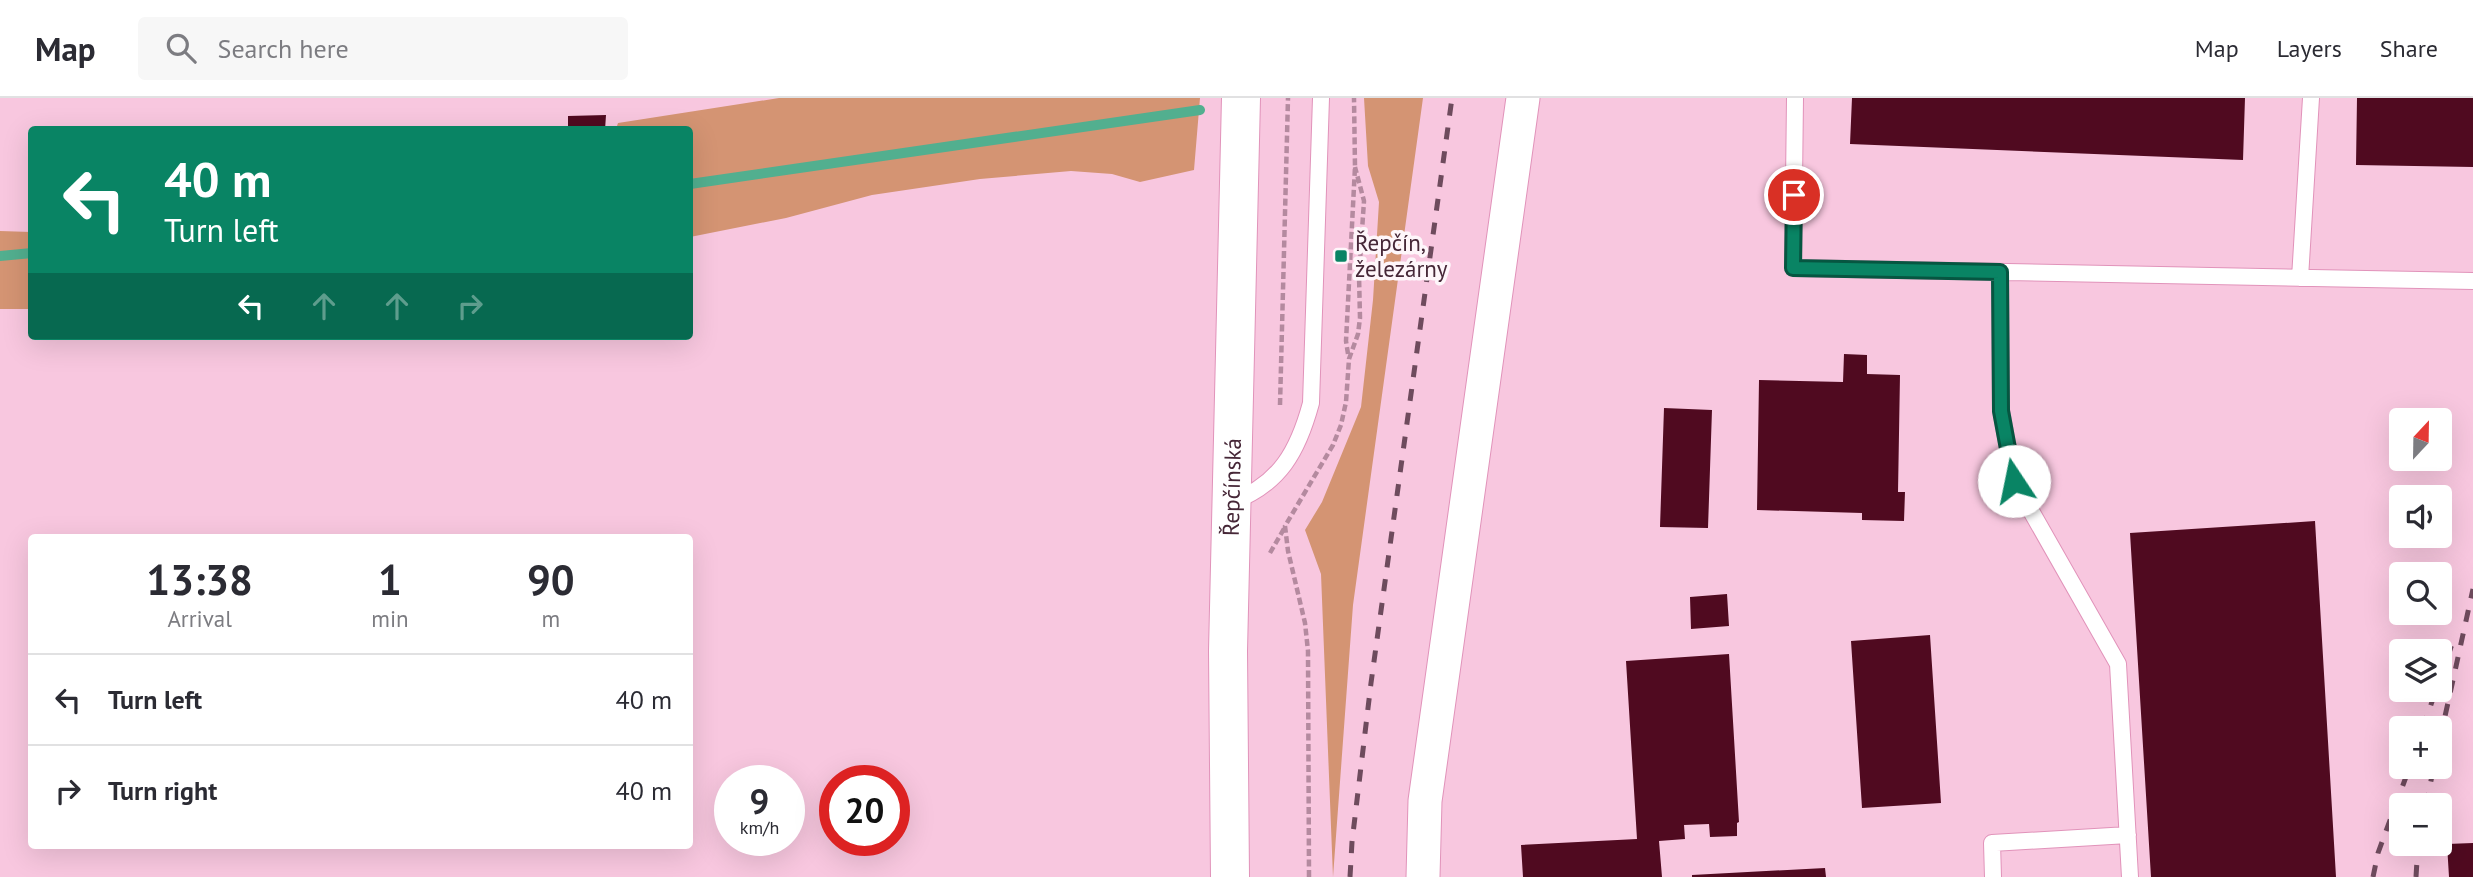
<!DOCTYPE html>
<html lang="en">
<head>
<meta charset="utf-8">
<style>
	body { margin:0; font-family:"PT Sans",sans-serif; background:#f7f7f7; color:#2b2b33; height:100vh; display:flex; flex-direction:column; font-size:26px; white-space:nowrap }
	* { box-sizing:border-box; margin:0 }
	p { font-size:23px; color:#7c7c81 }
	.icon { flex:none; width:38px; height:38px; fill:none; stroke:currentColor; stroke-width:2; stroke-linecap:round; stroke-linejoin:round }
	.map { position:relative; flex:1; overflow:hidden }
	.drawer { position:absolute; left:28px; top:436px; width:665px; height:315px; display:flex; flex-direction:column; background:#fff; border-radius:7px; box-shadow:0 7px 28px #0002 }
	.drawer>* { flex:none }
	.guide { position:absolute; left:28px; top:28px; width:665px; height:214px; border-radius:7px; box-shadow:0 7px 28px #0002; background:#098464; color:#fff; overflow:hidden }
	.needle { width:46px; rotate:22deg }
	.buttons { position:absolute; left:2389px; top:310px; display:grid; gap:14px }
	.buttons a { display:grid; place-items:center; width:63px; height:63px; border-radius:7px; background:#fff; box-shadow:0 7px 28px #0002; font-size:35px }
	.speed { position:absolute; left:714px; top:667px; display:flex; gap:14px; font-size:35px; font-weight:700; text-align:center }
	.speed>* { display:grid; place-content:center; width:91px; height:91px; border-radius:50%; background:#fff; box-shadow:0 7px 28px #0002; line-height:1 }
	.speed small { font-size:18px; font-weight:400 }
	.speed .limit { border:10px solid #d22; background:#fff; color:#111 }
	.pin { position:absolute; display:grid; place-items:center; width:60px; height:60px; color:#fff; margin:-30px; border:4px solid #fff; border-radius:50%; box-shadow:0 2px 7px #0007 }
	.me { position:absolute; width:77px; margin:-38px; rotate:349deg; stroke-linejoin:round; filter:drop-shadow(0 0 5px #0008) }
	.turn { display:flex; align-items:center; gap:24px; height:147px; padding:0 21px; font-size:32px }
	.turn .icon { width:91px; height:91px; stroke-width:2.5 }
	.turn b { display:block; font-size:49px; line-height:60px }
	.lanes { display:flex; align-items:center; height:66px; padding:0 21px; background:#0003; justify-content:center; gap:35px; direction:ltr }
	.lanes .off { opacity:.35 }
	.eta { display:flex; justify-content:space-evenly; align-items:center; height:119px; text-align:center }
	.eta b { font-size:42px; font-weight:800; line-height:49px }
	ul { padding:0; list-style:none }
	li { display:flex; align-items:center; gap:21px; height:91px; padding:0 21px; border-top:2px solid #e1e1e2 }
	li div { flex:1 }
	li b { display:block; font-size:26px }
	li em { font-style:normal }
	header { display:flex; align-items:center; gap:42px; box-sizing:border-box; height:98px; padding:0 35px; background:#fff; border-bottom:2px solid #e1e1e2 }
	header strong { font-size:33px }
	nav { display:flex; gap:38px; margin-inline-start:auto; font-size:24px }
	.search { width:490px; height:63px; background:#f7f7f7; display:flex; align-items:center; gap:18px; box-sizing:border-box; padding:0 24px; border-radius:7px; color:#7c7c81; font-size:26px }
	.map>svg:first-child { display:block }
</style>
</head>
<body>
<header>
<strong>Map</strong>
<div class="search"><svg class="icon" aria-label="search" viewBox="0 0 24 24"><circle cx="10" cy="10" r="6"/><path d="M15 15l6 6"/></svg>Search here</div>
<nav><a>Map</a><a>Layers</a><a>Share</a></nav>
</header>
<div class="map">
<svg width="2473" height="779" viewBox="0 0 2473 779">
	<rect width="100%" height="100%" fill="#f8c7df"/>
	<path fill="#d49473" d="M779,0H1200L1194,72L1140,84L1112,76L1071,73L980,81L872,97L786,120L690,139V32L616,31L618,25Z
		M1364,0H1423L1353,507L1333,779L1321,476L1305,432L1322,404L1361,309L1373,202L1379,104L1368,68Z
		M0,133L31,134V211H0Z"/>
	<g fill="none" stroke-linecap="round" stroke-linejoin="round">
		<path stroke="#52af8f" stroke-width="10" d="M690,86L1200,12
			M0,158L32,155"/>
	</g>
	<path fill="#500a20" d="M1852,0H2245L2243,62L1850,46Z
		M2357,0H2473V69L2356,67Z
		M606,17L605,32H568V18Z
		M1844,256L1867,257V276L1900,277L1898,394H1905L1904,423L1862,422V415L1757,412L1759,282L1843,284Z
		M1664,310L1712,312L1708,430L1660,429Z
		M2315,423L2336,779H2151L2130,435Z
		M1727,496L1729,528L1691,531L1690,499Z
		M1930,537L1941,705L1862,710L1851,543Z
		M1729,556L1739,724L1737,725V738L1710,739L1709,726L1684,727L1685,741L1659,743L1662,779H1523L1521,747L1637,741L1626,563Z
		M2473,745V779H2449L2447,746Z
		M1825,770L1826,779H1692V777Z"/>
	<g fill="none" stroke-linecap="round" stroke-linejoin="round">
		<defs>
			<path id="lane" d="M1795,0L1793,170L2473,183
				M2000,174L2001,312L2014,383L2118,566L2130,779
				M2300,180L2311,0
				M1232,404C1280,386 1298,353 1311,305L1321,0
				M1993,779L1992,745L2128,737"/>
			<path id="street" d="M1423,779L1425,703L1523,0"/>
			<g id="secondary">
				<path id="s1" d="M1230,779L1228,553L1241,0"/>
			</g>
		</defs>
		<use href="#lane" stroke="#e193ba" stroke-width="18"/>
		<use href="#street" stroke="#e193ba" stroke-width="35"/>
		<use href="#secondary" stroke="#e193ba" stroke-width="40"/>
		<path stroke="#b48a9f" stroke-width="4.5" stroke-dasharray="7 3.5" stroke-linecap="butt" d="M1348,256L1346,243L1355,69L1354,0
			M1280,307L1288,0
			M1270,455L1285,429
			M1309,779L1308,553L1305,525L1288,453L1285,428L1333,347L1341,327L1346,304L1349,261L1358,236L1360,220L1359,177L1364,103L1355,69"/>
		<use href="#lane" stroke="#fff" stroke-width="16"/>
		<use href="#street" stroke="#fff" stroke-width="33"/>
		<use href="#secondary" stroke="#fff" stroke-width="38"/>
		<path stroke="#6e4b5d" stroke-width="5" stroke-dasharray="12 12" stroke-linecap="butt" d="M2440,582L2452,546
			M2423,630L2436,592
			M2440,641L2473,491
			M2426,707L2434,668
			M1350,779L1352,744L1371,585L1452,0
			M2373,779L2378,755L2410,668
			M2416,779L2418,746"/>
	</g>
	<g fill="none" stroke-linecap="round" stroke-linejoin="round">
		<defs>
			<path id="route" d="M1794,97L1793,170L2000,174L2001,313L2014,383"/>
		</defs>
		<use href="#route" stroke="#065641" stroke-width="18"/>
		<use href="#route" stroke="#098464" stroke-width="12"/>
	</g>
	<rect fill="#098464" stroke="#fef6fa" stroke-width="2.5" x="1334" y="151" width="14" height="14" rx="3.5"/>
	<g text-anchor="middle" stroke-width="7" stroke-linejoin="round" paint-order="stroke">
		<g font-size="23" fill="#462737" stroke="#fef6fa" text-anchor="start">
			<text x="1355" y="153">Řepčín,<tspan x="1355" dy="26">železárny</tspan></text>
		</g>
		<g font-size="23" fill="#462737" stroke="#fef6fa">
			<text dy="8" stroke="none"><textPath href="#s1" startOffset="390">Řepčínská</textPath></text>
		</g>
	</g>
</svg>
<div class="buttons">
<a><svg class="needle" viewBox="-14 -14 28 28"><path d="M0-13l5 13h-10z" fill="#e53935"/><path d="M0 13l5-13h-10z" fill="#7c7c81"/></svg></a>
<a><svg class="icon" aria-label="sound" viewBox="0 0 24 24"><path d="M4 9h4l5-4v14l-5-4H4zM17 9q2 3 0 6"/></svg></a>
<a><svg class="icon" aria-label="search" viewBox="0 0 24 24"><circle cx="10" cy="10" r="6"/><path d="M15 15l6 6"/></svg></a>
<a><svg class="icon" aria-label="layers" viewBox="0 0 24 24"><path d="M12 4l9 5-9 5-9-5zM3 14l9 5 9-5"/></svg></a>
<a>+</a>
<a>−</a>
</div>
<div class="speed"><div>9<small>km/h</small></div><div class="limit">20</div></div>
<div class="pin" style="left:1794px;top:97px;background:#d93025"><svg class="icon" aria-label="arrive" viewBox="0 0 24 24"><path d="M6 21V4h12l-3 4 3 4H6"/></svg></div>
<svg class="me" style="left:2014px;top:383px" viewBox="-20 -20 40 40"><circle r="19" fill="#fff"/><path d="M0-13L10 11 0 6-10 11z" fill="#098464"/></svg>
<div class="guide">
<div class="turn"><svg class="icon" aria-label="left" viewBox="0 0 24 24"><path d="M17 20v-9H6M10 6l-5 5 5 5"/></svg><div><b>40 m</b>Turn left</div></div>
<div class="lanes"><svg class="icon" aria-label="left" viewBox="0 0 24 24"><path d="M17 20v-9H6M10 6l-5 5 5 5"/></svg><svg class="icon off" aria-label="ahead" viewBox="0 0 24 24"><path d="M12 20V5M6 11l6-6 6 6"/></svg><svg class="icon off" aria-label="ahead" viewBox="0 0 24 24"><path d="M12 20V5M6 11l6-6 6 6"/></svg><svg class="icon off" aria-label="right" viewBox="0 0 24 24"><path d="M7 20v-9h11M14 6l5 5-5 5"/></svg></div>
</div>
<section class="drawer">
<div class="eta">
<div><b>13:38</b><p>Arrival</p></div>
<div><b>1</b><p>min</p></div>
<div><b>90</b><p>m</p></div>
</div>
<ul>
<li><svg class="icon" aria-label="left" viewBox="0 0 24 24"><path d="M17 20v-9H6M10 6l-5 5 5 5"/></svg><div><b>Turn left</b></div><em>40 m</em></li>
<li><svg class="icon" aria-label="right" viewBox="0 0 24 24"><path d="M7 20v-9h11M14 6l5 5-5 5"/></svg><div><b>Turn right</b></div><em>40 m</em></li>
</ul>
</section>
</div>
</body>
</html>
